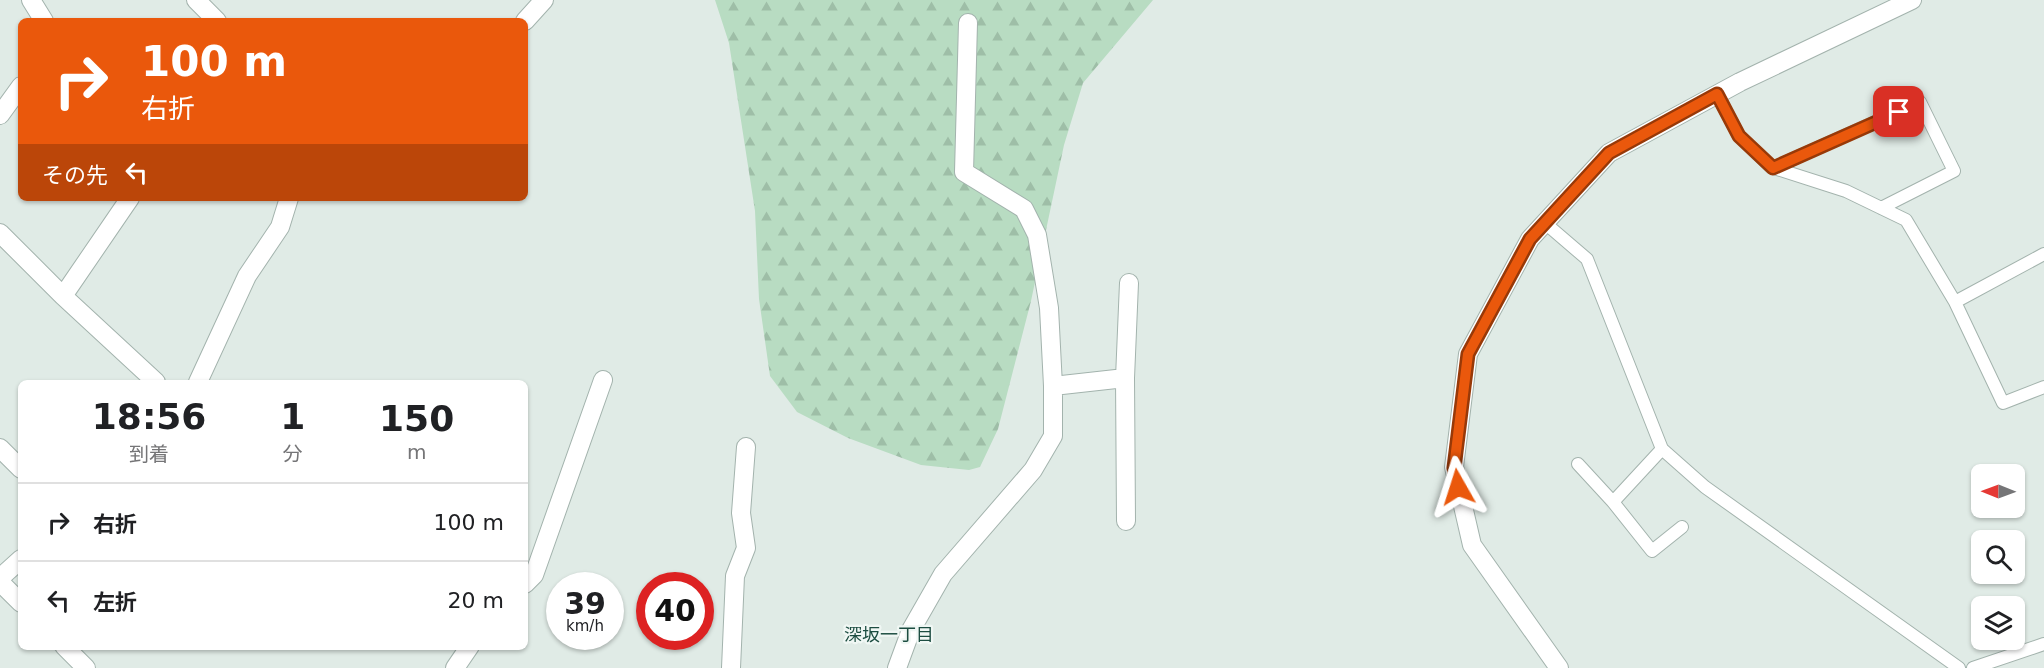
<!DOCTYPE html>
<html lang="ja">
<head>
<meta charset="utf-8">
<style>
	body { margin:0; font-family:"DejaVu Sans","Noto Sans JP",sans-serif; background:#f6f6f6; color:#202124; height:100vh; display:flex; flex-direction:column; font-size:22px; white-space:nowrap }
	* { box-sizing:border-box; margin:0 }
	p { font-size:20px; color:#757577 }
	.icon { flex:none; width:33px; height:33px; fill:none; stroke:currentColor; stroke-width:2; stroke-linecap:round; stroke-linejoin:round }
	.map { position:relative; flex:1; overflow:hidden }
	.details { position:absolute; left:18px; top:380px; width:510px; height:270px; display:flex; flex-direction:column; background:#fff; border-radius:9px; box-shadow:0 2px 4px #0004 }
	.details>* { flex:none }
	.hud { position:absolute; left:18px; top:18px; width:510px; height:183px; border-radius:9px; box-shadow:0 2px 4px #0004; background:#ea580c; color:#fff; overflow:hidden }
	.needle { width:39px; rotate:271deg }
	.buttons { position:absolute; left:1971px; top:464px; display:grid; gap:12px }
	.buttons a { display:grid; place-items:center; width:54px; height:54px; border-radius:9px; background:#fff; box-shadow:0 2px 4px #0004; font-size:30px }
	.speed { position:absolute; left:546px; top:572px; display:flex; gap:12px; font-size:30px; font-weight:700; text-align:center }
	.speed>* { display:grid; place-content:center; width:78px; height:78px; border-radius:50%; background:#fff; box-shadow:0 2px 4px #0004; line-height:1 }
	.speed small { font-size:15px; font-weight:400 }
	.speed .limit { border:9px solid #d22; background:#fff; color:#111 }
	.pin { position:absolute; display:grid; place-items:center; width:51px; height:51px; color:#fff; margin:-26px; border-radius:12px; box-shadow:0 3px 9px #0006 }
	.me { position:absolute; width:66px; margin:-33px; rotate:354deg; stroke-linejoin:round; filter:drop-shadow(0 0 4px #0008) }
	.turn { display:flex; align-items:center; gap:21px; height:126px; padding:0 24px; font-size:27px }
	.turn .icon { width:78px; height:78px; stroke-width:2.5 }
	.turn b { display:block; font-size:42px; line-height:51px }
	.then { display:flex; align-items:center; height:57px; padding:0 24px; background:#0003; gap:12px; font-size:22px }
	.eta { display:flex; justify-content:space-evenly; align-items:center; height:102px; text-align:center }
	.eta b { font-size:36px; font-weight:700; line-height:42px }
	ul { padding:0; list-style:none }
	li { display:flex; align-items:center; gap:18px; height:78px; padding:0 24px; border-top:2px solid #e0e0e0 }
	li div { flex:1 }
	li b { display:block; font-size:22px }
	li em { font-style:normal }
	.map>svg:first-child { display:block }
</style>
</head>
<body>
<div class="map">
<svg width="2044" height="668" viewBox="0 0 2044 668">
	<defs>
		<pattern id="forest-firs" width="22" height="20" patternUnits="userSpaceOnUse" patternTransform="scale(1.5)"><rect width="22" height="20" fill="#b8dcc2"/><path d="M5 1l3.5 6h-7zM16 11l3.5 6h-7z" fill="#9ebea7"/></pattern>
	</defs>
	<rect width="100%" height="100%" fill="#e0ebe6"/>
	<path fill="url(#forest-firs)" d="M715,0H1153L1083,83L1064,145L1031,301L998,429L980,467L969,470L921,465L848,438L797,412L770,376L759,299L755,211L729,43Z"/>
	<g fill="none" stroke-linecap="round" stroke-linejoin="round">
		<defs>
			<path id="service" d="M1717,94L1739,136L1771,167L1846,191L1906,220L1955,302L2003,403L2044,387
				M1773,168L1920,102L1954,171L1881,208
				M1545,223L1587,259L1662,449L1705,487L1959,668
				M1955,302L2044,254
				M1578,464L1613,502L1652,551L1682,527
				M1613,502L1662,449
				M1973,668L2044,644"/>
			<path id="minor" d="M31,0L44,21
				M196,0L217,21
				M525,21L544,0
				M0,115L21,86
				M0,233L63,296L156,382
				M63,296L130,198
				M198,382L247,276L280,227L289,198
				M1053,386L1125,378
				M0,448L21,469
				M1126,521L1125,378L1129,283
				M0,578L21,559
				M0,582L21,603
				M525,584L534,575L603,380
				M64,646L86,668
				M455,668L470,646
				M731,668L735,576L746,548L741,513L746,447
				M897,668L911,630L943,574L1033,470L1053,436V386L1049,308L1037,235L1024,209L964,172L968,23"/>
			<path id="tertiary" d="M1559,668L1472,545L1454,467L1468,354L1530,239L1609,153L1740,82L1912,0"/>
		</defs>
		<use href="#service" stroke="#a3b3ad" stroke-width="14"/>
		<use href="#minor" stroke="#a3b3ad" stroke-width="20"/>
		<use href="#tertiary" stroke="#a3b3ad" stroke-width="20"/>
		<use href="#service" stroke="#fff" stroke-width="12"/>
		<use href="#minor" stroke="#fff" stroke-width="18"/>
		<use href="#tertiary" stroke="#fff" stroke-width="18"/>
	</g>
	<g fill="none" stroke-linecap="round" stroke-linejoin="round">
		<defs>
			<path id="route" d="M1458,487L1454,468L1468,354L1530,239L1609,153L1717,94L1739,136L1773,168L1899,112"/>
		</defs>
		<use href="#route" stroke="#983908" stroke-width="15"/>
		<use href="#route" stroke="#ea580c" stroke-width="10"/>
	</g>
	<g text-anchor="middle" stroke-width="4.5" stroke-linejoin="round" paint-order="stroke">
		<g font-size="18" fill="#1c4d41" stroke="#f0f7f4">
			<text x="889" y="641">深坂一丁目</text>
		</g>
	</g>
</svg>
<div class="buttons">
<a><svg class="needle" viewBox="-14 -14 28 28"><path d="M0-13l5 13h-10z" fill="#e53935"/><path d="M0 13l5-13h-10z" fill="#757577"/></svg></a>
<a><svg class="icon" aria-label="search" viewBox="0 0 24 24"><circle cx="10" cy="10" r="6"/><path d="M15 15l6 6"/></svg></a>
<a><svg class="icon" aria-label="layers" viewBox="0 0 24 24"><path d="M12 4l9 5-9 5-9-5zM3 14l9 5 9-5"/></svg></a>
</div>
<div class="speed"><div>39<small>km/h</small></div><div class="limit">40</div></div>
<div class="pin" style="left:1899px;top:112px;background:#d93025"><svg class="icon" aria-label="arrive" viewBox="0 0 24 24"><path d="M6 21V4h12l-3 4 3 4H6"/></svg></div>
<svg class="me" style="left:1458px;top:487px" viewBox="-20 -20 40 40"><path d="M0-17L14 15 0 8-14 15z" fill="#ea580c" stroke="#fff" stroke-width="4"/></svg>
<div class="hud">
<div class="turn"><svg class="icon" aria-label="right" viewBox="0 0 24 24"><path d="M7 20v-9h11M14 6l5 5-5 5"/></svg><div><b>100 m</b>右折</div></div>
<div class="then">その先<svg class="icon" aria-label="left" viewBox="0 0 24 24"><path d="M17 20v-9H6M10 6l-5 5 5 5"/></svg></div>
</div>
<section class="details">
<div class="eta">
<div><b>18:56</b><p>到着</p></div>
<div><b>1</b><p>分</p></div>
<div><b>150</b><p>m</p></div>
</div>
<ul>
<li><svg class="icon" aria-label="right" viewBox="0 0 24 24"><path d="M7 20v-9h11M14 6l5 5-5 5"/></svg><div><b>右折</b></div><em>100 m</em></li>
<li><svg class="icon" aria-label="left" viewBox="0 0 24 24"><path d="M17 20v-9H6M10 6l-5 5 5 5"/></svg><div><b>左折</b></div><em>20 m</em></li>
</ul>
</section>
</div>
</body>
</html>
